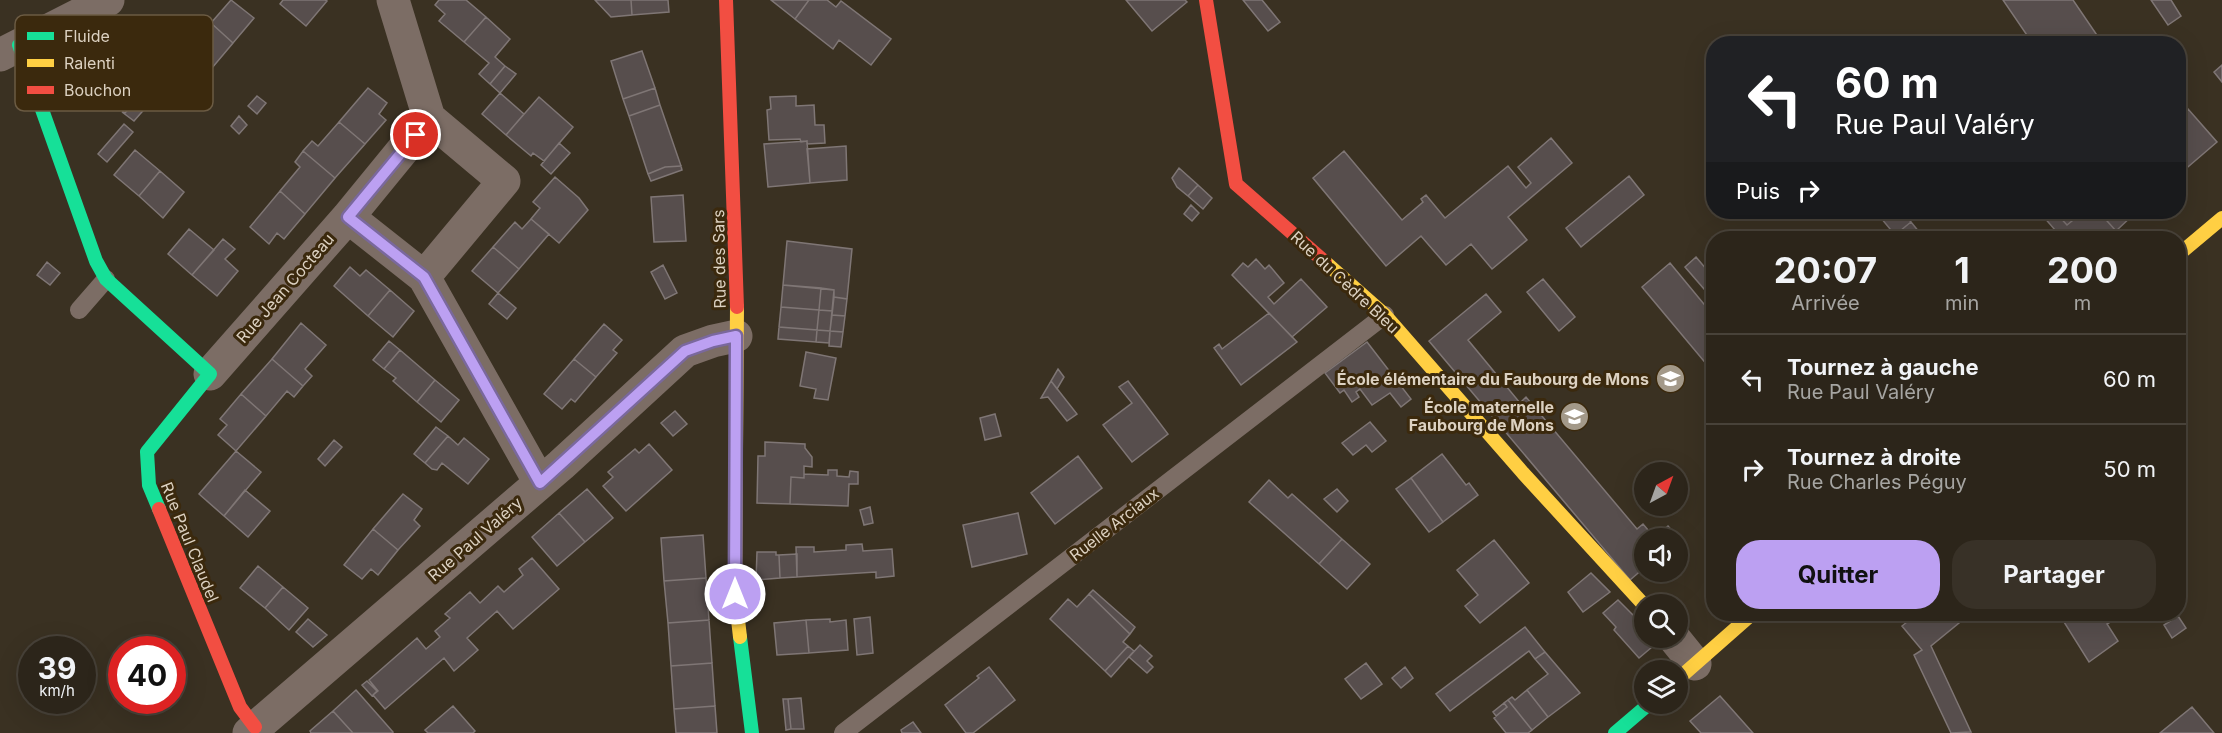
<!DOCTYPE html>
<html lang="fr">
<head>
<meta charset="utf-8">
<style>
	body { margin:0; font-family:Inter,sans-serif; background:#383127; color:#f1f3f6; height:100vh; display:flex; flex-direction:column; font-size:22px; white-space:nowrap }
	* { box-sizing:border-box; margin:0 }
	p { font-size:20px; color:#a6a5a2 }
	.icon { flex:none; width:33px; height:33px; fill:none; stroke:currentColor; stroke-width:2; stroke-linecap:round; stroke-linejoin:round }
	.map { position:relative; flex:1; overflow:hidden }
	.panel { position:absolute; left:1706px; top:231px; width:480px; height:390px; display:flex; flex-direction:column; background:#2c251a; border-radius:24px; box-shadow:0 6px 24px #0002,0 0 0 2px #484239 }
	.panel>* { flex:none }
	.hud { position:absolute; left:1706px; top:36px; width:480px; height:183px; border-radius:24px; box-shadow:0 6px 24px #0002,0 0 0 2px #484239; background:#202124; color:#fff; overflow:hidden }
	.needle { width:39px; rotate:41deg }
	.fabs { position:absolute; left:1634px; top:462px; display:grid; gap:12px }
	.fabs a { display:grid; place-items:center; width:54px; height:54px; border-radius:50%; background:#2c251a; box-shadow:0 6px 24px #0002,0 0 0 2px #484239; font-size:30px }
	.speed { position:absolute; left:18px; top:636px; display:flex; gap:12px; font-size:30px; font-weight:700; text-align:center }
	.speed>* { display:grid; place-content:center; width:78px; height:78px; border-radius:50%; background:#2c251a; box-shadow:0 6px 24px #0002,0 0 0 2px #484239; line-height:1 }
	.speed small { font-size:15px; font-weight:400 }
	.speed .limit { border:9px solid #d22; background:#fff; color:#111 }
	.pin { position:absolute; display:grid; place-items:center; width:51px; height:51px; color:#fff; margin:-26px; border:3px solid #fff; border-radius:50%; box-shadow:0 2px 6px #0007 }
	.me { position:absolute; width:66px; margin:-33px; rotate:0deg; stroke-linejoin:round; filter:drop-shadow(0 0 4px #0008) }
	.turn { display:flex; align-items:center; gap:21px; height:126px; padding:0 30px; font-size:27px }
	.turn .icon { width:78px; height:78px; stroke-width:2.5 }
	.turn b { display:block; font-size:42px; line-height:51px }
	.then { display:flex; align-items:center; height:57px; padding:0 30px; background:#0003; gap:12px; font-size:22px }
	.eta { display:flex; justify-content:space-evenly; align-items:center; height:102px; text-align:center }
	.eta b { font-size:36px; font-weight:700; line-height:42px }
	.button { display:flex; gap:12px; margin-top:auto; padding:12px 30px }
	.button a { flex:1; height:69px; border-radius:24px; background:#bca0f2; color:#111; font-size:24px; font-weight:700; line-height:69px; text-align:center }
	.button a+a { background:#383127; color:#f1f3f6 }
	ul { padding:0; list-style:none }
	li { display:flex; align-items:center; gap:18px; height:90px; padding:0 30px; border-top:2px solid #484239 }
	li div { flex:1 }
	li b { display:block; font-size:22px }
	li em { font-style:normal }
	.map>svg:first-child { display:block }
</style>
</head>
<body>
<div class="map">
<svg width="2222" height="733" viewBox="0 0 2222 733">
	<rect width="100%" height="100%" fill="#3a3122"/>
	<path fill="#574e4d" stroke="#7f7675" stroke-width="1.5" d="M231,0L254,18L233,43L211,23Z
		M283,0H325L327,1L306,26L280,4Z
		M439,0H466L486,17L464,42L439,21L445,14L435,5Z
		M595,0H631L632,15L611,17Z
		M631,0H668L669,12L632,15Z
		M771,0H809L795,19Z
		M809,0H827L836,7L841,1L891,39L871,65L839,40L833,49L795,19Z
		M1126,0H1185L1187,2L1152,31Z
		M1243,0H1262L1280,22L1268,31Z
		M2003,0H2073L2103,44H2033Z
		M2151,0H2171L2181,16L2168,25Z
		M486,17L510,39L495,57L505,66L490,84L479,74L489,63L464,42Z
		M211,23L233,43L212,68L190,49Z
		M642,51L655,88L623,99L611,61Z
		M2222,65V82L2214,72Z
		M505,66L516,74L500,93L490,84Z
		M121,67L146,89L125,113L100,93Z
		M368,88L387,103L379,114L386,120L365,144L339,122Z
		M655,88L660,105L629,116L623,99Z
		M146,89L155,97L134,121L122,112L125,113Z
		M500,93L524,114L506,135L482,114Z
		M257,96L266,103L257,114L248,106Z
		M796,96V106L814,105L815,125H824L825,143L807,144V141L801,142L800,139L769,140L767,110L771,109L770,97Z
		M539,97L573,127L544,161L533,153L531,156L506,135Z
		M660,105L681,166L665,167L648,174L629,116Z
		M2188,109L2217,142L2182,172L2178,168V118Z
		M239,116L247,125L239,134L231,126Z
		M339,122L365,144L335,178L303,151L312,141L318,146Z
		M124,124L133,132L107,162L98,154Z
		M1551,138L1572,163L1508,217L1527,240L1492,269L1471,244L1446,265L1421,236L1386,266L1313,178L1344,151L1402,220L1423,202L1421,199L1426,195L1445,218L1508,166L1526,188L1531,183L1518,167Z
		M807,141L810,183L768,187L764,144Z
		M559,143L570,153L551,174L541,165Z
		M846,146L847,180L810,183L807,149Z
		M135,150L160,171L139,196L114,175Z
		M303,151L335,178L305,214L280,191L300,167L295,162Z
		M681,166L682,170L651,181L648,174L665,167Z
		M1179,168L1198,185L1188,196L1177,187L1172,178Z
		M160,171L184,192L163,218L139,196Z
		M1629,176L1644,195L1581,247L1566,228Z
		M555,177L579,198L588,210L559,243L531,219L540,208L533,202Z
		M1198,185L1212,198L1203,209L1188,196Z
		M280,191L305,214L284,239L277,233L269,244L250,227Z
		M683,195L686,241L654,242L651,197Z
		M1191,205L1199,213L1192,221L1184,214Z
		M1876,212H1902L1911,222L1895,235Z
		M2047,212H2055L2067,225L2083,212H2099L2116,231L2107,238H2062L2042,215Z
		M2055,212H2083L2067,225Z
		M2099,212H2132L2134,214L2116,231Z
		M531,219L549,234L519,269L493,247L515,222L522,229Z
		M1911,222L1924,238H1898L1895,235Z
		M189,229L214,250L192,275L168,254Z
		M223,239L235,249L225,259L238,271L217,296L192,275Z
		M787,241L852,249L847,299L834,297V290L783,285Z
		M493,247L519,269L498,293L472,271Z
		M1696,257L1713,277V296L1711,297L1685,267Z
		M1256,259L1265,269L1269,265L1284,283L1268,297L1274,304L1301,279L1327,307L1292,337L1232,275L1243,263L1248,267Z
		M47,262L60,273L50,285L37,275Z
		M1670,263L1713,315V372L1642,287Z
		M663,265L677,293L665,299L651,272Z
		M350,267L360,276L366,270L390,290L368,316L334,286Z
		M1543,279L1575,317L1559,331L1527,292Z
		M783,285L821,288L819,310L781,307Z
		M821,288L834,290L832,311L819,310Z
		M390,290L414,311L393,337L368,316Z
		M498,293L516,308L507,319L489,304Z
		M1486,294L1501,312L1468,340L1520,403L1526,397L1637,529L1643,524L1654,537L1668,526L1679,539L1644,538V568L1630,580L1429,341Z
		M834,297L847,299L845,316L832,315Z
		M781,307L819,310L817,330L779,327Z
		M819,310L832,311L830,331L817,330Z
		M1269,313L1297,342L1241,385L1214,348L1219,344L1222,349Z
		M832,315L845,316L843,332L830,331Z
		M301,323L326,345L305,369L312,376L303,386L272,359Z
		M604,324L622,340L613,350L617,353L596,377L574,359Z
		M779,327L817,330L816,342L778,339Z
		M817,330L830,331L829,343L816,342Z
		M830,331L843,332L841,347L829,346Z
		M389,341L400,350L384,369L373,360Z
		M1367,342L1411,399L1401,407L1390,393L1372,405L1360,389L1356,392L1359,397L1352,402L1344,390L1340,393L1325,373Z
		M400,350L435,380L417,402L393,381L396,378L384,369Z
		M806,352L836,358L828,400L814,398L816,389L800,386Z
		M272,359L303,386L294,397L287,391L266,416L241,394Z
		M574,359L596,377L575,402L571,399L562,409L544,394Z
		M1058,369L1064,377L1057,389L1051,381Z
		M435,380L459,400L441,422L417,402Z
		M1051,381L1077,414L1067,421L1048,397L1041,398Z
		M1128,381L1168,434L1132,462L1103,425L1132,403L1119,387Z
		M241,394L266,416L236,451L218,435L227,425L220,419Z
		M675,411L687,424L673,436L661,423Z
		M995,414L1001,436L985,440L980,418Z
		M1370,422L1386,441L1372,452L1366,445L1353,455L1342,443Z
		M436,427L448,436L425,463L414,454Z
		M448,436L458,445L464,438L489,459L468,484L442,463L437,470L432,469L425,463Z
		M334,440L342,447L325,466L318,459Z
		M765,442L805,444V448L812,457V467L804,466V478L791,477L790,504L757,503L758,456H765Z
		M649,444L672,470L626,511L603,486L613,477L608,472L635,449L639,453Z
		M236,451L261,472L224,516L199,494Z
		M1442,454L1466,485L1469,483L1478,495L1443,522L1411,478Z
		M1078,456L1102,488L1055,524L1031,493Z
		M828,470H837V476L849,477L850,471L858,472V484H849L848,506L790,504L791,477L804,478V474L828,475Z
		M1411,478L1443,522L1429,532L1396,489Z
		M1269,480L1288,498L1292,494L1342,539L1319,564L1249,502Z
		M587,489L613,518L585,542L559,513Z
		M1337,489L1348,501L1337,512L1324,499Z
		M245,490L270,511L248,537L224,516Z
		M403,494L422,509L414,520L420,526L398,550L373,529Z
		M870,507L873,523L864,525L860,510Z
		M559,513L585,542L557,566L532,537Z
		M1018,513L1027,554L972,567L963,525Z
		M373,529L398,550L378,575L371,569L362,579L344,565Z
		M703,535L706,578L664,581L661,538Z
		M1342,539L1370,564L1347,589L1319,564Z
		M1494,540L1529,583L1480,623L1465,606L1478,595L1457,570Z
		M862,544L863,551L892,549L894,576L876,578V572L797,577L796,547H814V552L846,550V545Z
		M757,552H776V555H779L780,578L756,580Z
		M797,554V577L780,578L779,555Z
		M532,558L559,589L513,629L497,611L467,638L478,650L454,671L444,658L385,709L373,695L378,691L369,680L417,638L426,649L440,637L435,631L450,618L445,614L470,592L480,603L498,586L504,592L523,575L519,569Z
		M258,566L283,587L265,608L240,588Z
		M1591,573L1610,592L1583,612L1568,592Z
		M706,578L709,620L668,623L664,581Z
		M283,587L308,608L289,630L265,608Z
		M1093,590L1135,627L1130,634L1089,594Z
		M1089,594L1130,634L1123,642L1128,646L1105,671L1050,619L1068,599L1077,607Z
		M1618,600L1644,626V638H1654L1658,642L1639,658L1614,630L1616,627L1603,613Z
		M1917,614H1970L1931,646L1971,732L1951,733L1914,655L1922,650L1902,626Z
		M2059,614H2123L2107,624L2118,641L2089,662Z
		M2178,616L2186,628L2172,638L2164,625Z
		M870,617L873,653L857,655L854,619Z
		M308,619L327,635L313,647L296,632Z
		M830,619V622L846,620L848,650L809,653L806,620Z
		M709,620L712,663L671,666L668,623Z
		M806,620L809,653L777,655L774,623Z
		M1525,627L1545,652L1535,659L1529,651L1450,711L1436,694Z
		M1140,645L1152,656L1147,661L1153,667L1147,673L1129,657Z
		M1128,646L1134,651L1111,677L1105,671Z
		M1545,652L1580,693L1548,717L1527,690L1548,674L1535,659Z
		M712,663L715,706L674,709L671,666Z
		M1366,663L1382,684L1361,699L1345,679Z
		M989,667L1015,700L973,733H966L945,705L979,678L977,676Z
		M1405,667L1413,678L1401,688L1392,678Z
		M367,681L377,691L372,696L362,685Z
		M356,690L393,732V733H353L333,711Z
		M1527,690L1548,717L1532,730L1508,700L1512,697L1515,700Z
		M1720,696L1753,733H1701L1690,721Z
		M801,698L804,729H791L788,699Z
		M783,699H788L791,729L786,730Z
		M1508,700L1532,730L1528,733H1506L1494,718L1507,707L1504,703Z
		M1504,703L1507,707L1496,716L1493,712Z
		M453,706L475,731L473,733H428L425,730Z
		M715,706L717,733H676L674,709Z
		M2192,707L2214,733H2160Z
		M333,711L353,733H311L310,731Z
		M913,722L921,733H902L901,730Z"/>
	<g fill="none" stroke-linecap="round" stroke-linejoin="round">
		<path stroke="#7c6d65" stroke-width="18" d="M79,310L106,279
			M843,733L1385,315"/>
		<path stroke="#7c6d65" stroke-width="33" d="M393,0L429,118L504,181L424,277L540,483
			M0,55L108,0
			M348,217L424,277
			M210,374L348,217L429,118
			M1674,638L1695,664
			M249,733L561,465L685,351L713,341L736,336"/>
		<path stroke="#16e098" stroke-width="14" d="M19,45L96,261L106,279L210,374L147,452L149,485L159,509
			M740,637L752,733
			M1615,733L1649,704"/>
		<path stroke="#ffcf43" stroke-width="14" d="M2178,255L2222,218
			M1325,262L1385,315L1523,473L1644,605
			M737,307L735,594L740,637
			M1677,680L1752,614"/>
		<path stroke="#f24e42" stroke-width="14" d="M726,0L737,307
			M1206,0L1236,184L1325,262
			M159,509L240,707L255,727"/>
	</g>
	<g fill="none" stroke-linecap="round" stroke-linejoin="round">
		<defs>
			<path id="route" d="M416,135L348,217L424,277L540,483L685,351L713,341L736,336L735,594"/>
		</defs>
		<use href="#route" stroke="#7a689d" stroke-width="15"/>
		<use href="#route" stroke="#bca0f2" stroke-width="10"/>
	</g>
	<defs>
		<symbol id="school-disc" viewBox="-11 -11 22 22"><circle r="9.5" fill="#a39989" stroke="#3b290d"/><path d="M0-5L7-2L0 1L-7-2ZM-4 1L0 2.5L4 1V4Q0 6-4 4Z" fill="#fff"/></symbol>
	</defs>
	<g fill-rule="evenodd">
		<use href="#school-disc" x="1654" y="362" width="33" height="33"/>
		<use href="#school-disc" x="1558" y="400" width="33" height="33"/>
	</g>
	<g text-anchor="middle" stroke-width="6" stroke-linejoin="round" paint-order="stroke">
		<g font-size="16" fill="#dcd1c1" stroke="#3b290d">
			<text transform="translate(719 259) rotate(-91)" y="6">Rue des Sars</text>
			<text transform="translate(1345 282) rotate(43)" y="6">Rue du Cèdre Bleu</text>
			<text transform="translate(285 288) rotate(-49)" y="6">Rue Jean Cocteau</text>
			<text transform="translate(1114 524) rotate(-38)" y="6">Ruelle Arciaux</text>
			<text transform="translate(475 539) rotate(-41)" y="6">Rue Paul Valéry</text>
			<text transform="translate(190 542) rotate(68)" y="6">Rue Paul Claudel</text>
		</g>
		<g font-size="16" font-weight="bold" fill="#dcd1c1" stroke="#3b290d" text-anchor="end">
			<text x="1649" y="385">École élémentaire du Faubourg de Mons</text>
			<text x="1554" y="413">École maternelle<tspan x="1554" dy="18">Faubourg de Mons</tspan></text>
		</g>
	</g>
	<rect x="15" y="15" width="198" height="96" rx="9" fill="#3b290d" stroke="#6b5b43" stroke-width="1.5"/>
	<rect x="27" y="32" width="27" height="8" fill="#16e098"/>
	<rect x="27" y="59" width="27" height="8" fill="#ffcf43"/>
	<rect x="27" y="86" width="27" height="8" fill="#f24e42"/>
	<g font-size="16" fill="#dcd1c1">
		<text x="64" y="42">Fluide</text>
		<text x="64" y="69">Ralenti</text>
		<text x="64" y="96">Bouchon</text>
	</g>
</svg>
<div class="fabs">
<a><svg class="needle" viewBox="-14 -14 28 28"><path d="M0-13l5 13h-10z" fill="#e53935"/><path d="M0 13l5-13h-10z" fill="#a6a5a2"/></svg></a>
<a><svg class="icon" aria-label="sound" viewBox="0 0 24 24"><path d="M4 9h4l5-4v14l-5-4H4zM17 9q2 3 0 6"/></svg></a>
<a><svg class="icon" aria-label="search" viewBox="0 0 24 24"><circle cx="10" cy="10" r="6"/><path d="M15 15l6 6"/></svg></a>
<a><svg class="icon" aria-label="layers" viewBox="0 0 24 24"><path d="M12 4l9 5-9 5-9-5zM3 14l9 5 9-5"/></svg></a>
</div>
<div class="speed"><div>39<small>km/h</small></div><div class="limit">40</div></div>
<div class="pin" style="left:416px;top:135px;background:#d93025"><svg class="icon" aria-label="arrive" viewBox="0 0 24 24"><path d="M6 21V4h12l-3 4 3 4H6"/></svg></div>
<svg class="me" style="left:735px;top:594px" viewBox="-20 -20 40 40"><circle r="17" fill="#bca0f2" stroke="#fff" stroke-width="3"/><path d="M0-11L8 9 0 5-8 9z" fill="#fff"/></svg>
<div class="hud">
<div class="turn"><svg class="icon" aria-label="left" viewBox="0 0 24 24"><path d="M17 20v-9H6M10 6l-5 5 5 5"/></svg><div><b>60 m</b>Rue Paul Valéry</div></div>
<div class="then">Puis<svg class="icon" aria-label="right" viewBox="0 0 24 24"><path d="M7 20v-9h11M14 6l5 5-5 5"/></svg></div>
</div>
<section class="panel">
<div class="eta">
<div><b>20:07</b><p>Arrivée</p></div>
<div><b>1</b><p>min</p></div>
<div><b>200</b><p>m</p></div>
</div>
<ul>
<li><svg class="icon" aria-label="left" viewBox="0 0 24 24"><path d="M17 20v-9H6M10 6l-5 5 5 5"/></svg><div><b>Tournez à gauche</b><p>Rue Paul Valéry</p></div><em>60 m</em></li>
<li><svg class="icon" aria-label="right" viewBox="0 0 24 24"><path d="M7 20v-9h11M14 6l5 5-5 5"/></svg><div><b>Tournez à droite</b><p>Rue Charles Péguy</p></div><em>50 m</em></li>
</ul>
<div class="button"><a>Quitter</a><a>Partager</a></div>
</section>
</div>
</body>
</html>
